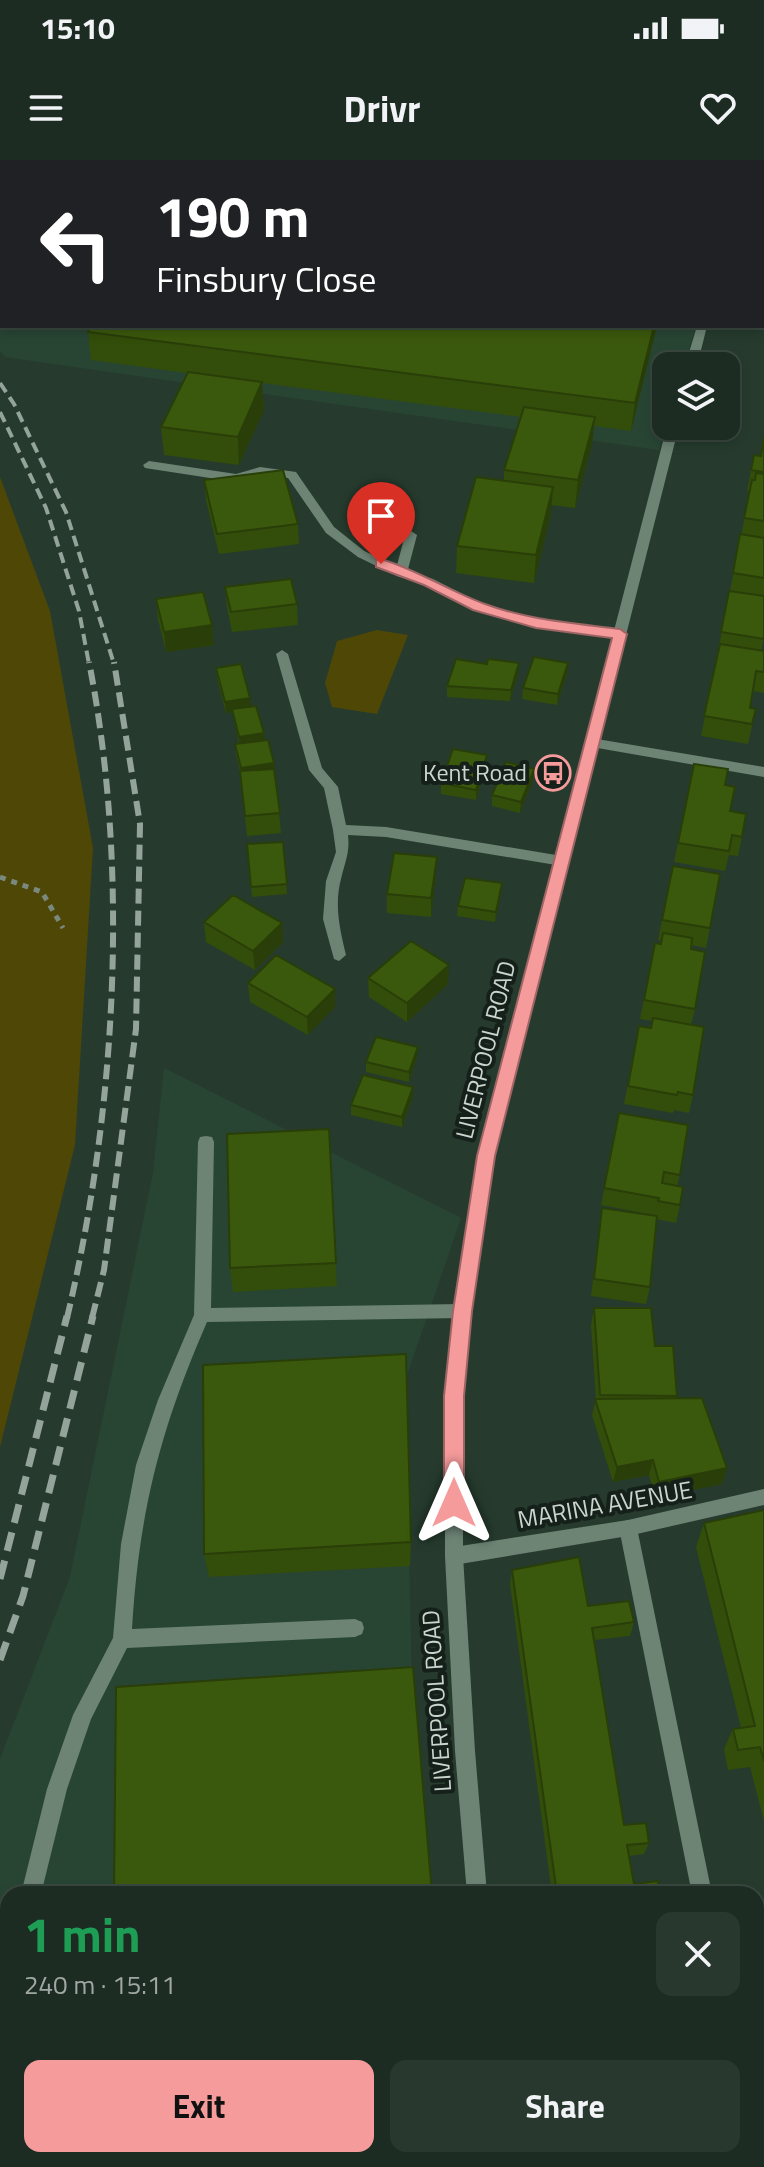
<!DOCTYPE html>
<html lang="en">
<head>
<meta charset="utf-8">
<style>
	body { margin:0; font-family:"Titillium Web",sans-serif; background:#29382f; color:#f1f3f6; height:100vh; display:flex; flex-direction:column; font-size:30px; white-space:nowrap }
	* { box-sizing:border-box; margin:0 }
	p { font-size:26px; color:#a0a7a5 }
	.icon { flex:none; width:44px; height:44px; fill:none; stroke:currentColor; stroke-width:2; stroke-linecap:round; stroke-linejoin:round }
	.map { position:relative; flex:1; overflow:hidden }
	.sheet { position:absolute; left:0px; top:1726px; width:764px; height:282px; display:flex; flex-direction:column; background:#1c2c22; border-radius:24px 24px 0 0; box-shadow:0 4px 12px #0003,0 0 0 2px #3a4840 }
	.sheet>* { flex:none }
	.top-card { position:absolute; left:0px; top:0px; width:764px; height:168px; box-shadow:0 4px 12px #0003,0 0 0 2px #3a4840; background:#202124; color:#fff; overflow:hidden }
	.fabs { position:absolute; left:652px; top:192px; display:grid; gap:16px }
	.fabs a { display:grid; place-items:center; width:88px; height:88px; border-radius:16px; background:#1c2c22; box-shadow:0 4px 12px #0003,0 0 0 2px #3a4840; font-size:40px }
	.pin { position:absolute; display:grid; place-items:center; width:68px; height:68px; color:#fff; margin:-82px -34px; border-radius:50% 50% 50% 0; rotate:-45deg; box-shadow:0 0 8px #0007 }
	.pin .icon { rotate:45deg }
	.me { position:absolute; width:88px; margin:-44px; rotate:0deg; stroke-linejoin:round; filter:drop-shadow(0 0 6px #0008) }
	.turn { display:flex; align-items:center; gap:28px; height:168px; padding:0 24px; font-size:36px }
	.turn .icon { width:104px; height:104px; stroke-width:2.5 }
	.turn b { display:block; font-size:56px; line-height:68px }
	.round { display:grid; place-items:center; flex:none; width:84px; height:84px; border-radius:16px; background:#29382f }
	.headline { display:flex; align-items:center; justify-content:space-between; height:136px; padding:0 24px }
	h1 { font-size:48px; font-weight:700; line-height:60px; color:#1e9e55 }
	.cta { display:flex; gap:16px; margin-top:auto; padding:16px 24px }
	.cta a { flex:1; height:92px; border-radius:16px; background:#f59b9b; color:#111; font-size:32px; font-weight:700; line-height:92px; text-align:center }
	.cta a+a { background:#29382f; color:#f1f3f6 }
	.status { display:flex; justify-content:space-between; align-items:center; height:56px; padding:0 40px; background:#1c2c22; direction:ltr }
	.status svg { height:22px; fill:currentColor }
	header { display:flex; justify-content:space-between; align-items:center; height:104px; padding:0 24px; background:#1c2c22; font-size:36px; font-weight:700 }
	.map>svg:first-child { display:block }
</style>
</head>
<body>
<div class="status"><b>15:10</b><svg viewBox="0 0 49 12"><path d="M0 12V9h3v3zM5 12V6h3v6zM10 12V3h3v9zM15 12V0h3v12zM26 1h20v11H26zM47 4h2v5h-2z"/></svg></div>
<header><svg class="icon" aria-label="menu" viewBox="0 0 24 24"><path d="M4 6h16M4 12h16M4 18h16"/></svg>Drivr<svg class="icon" aria-label="heart" viewBox="0 0 24 24"><path d="M12 20l-8-8c-3-5 5-10 8-4 3-6 11-1 8 4z"/></svg></header>
<div class="map">
<svg width="764" height="2007" viewBox="0 0 764 2007">
	<rect width="100%" height="100%" fill="#263b2e"/>
	<path fill="#284534" d="M0,0L714,2H2V166H696L684,206H666V266L659,290L5,197L0,191Z
		M164,908L461,1058L405,1221L412,1528L430,1734H8V2000H456L457,2007H0V1599L70,1417L153,1013Z"/>
	<path fill="#4f4706" d="M0,317L50,451L93,688L75,985L0,1287Z
		M377,470L408,475L377,554L332,547L325,523L337,481Z"/>
	<g fill="none" stroke-linecap="round" stroke-linejoin="round">
		<path stroke="#79897e" stroke-width="5" stroke-dasharray="6 6" stroke-linecap="butt" d="M0,717L42,732L63,768"/>
		<path fill="#6d8475" fill-rule="evenodd" d="M149,301L236,314L260,307L296,312L334,367L368,394L362,398L358,397L326,373L288,318L260,315L236,322L145,308L143,305Z
			M411,371L417,375L407,413L401,417L397,416L395,413L405,375Z
			M206,976L212,977L214,982L211,1148L462,1144L468,1146L470,1151L468,1156L462,1158L207,1162C160,1270 139,1352 132,1469L355,1459L362,1462L364,1468L362,1474L355,1477L127,1488L91,1559L67,1629L41,1734H21L47,1629L73,1555L113,1478L121,1384L136,1305L158,1240L194,1155L198,982L200,977Z
			M628,1360L634,1362L637,1368L712,1734H692L619,1368L622,1362Z
			M8,1881V1950L0,1946V1886Z
			M756,1989L763,1992L764,2007H745L744,2000H756Z"/>
		<path fill="#6d8475" fill-rule="evenodd" d="M762,127H764V133H762Z
			M362,390L405,410L433,419L482,444L536,459L620,470L626,474L620,478L536,467L474,450L425,425L397,416L358,397L356,394Z
			M282,490L288,494L322,608L338,627L346,665L386,667L562,696L567,697L569,701L567,705L562,706L386,677L348,675C350,693 345,702 341,719C334,745 340,770 346,795L339,801L334,799L323,759L326,721L336,692L333,670L324,628L309,610L276,494Z
			M591,578L764,607V617L586,586V580Z
			M764,1329V1345L628,1376L454,1405L448,1402L445,1396L448,1390L454,1387L628,1360Z"/>
		<path fill="#6d8475" fill-rule="evenodd" d="M697,166H707L697,206H685Z
			M667,266H679L494,996L470,1151L463,1236V1396L475,1591L487,1734H467L455,1591L445,1396V1236L454,1151L478,996Z
			M498,2000H520L521,2007H499Z"/>
		<path stroke="#95a49b" stroke-width="4" stroke-dasharray="11 6" stroke-linecap="butt" d="M0,223L14,244L66,352L114,504
			M0,252L46,348L79,451L89,504"/>
		<path stroke="#95a49b" stroke-width="6" stroke-dasharray="15 7" stroke-linecap="butt" d="M67,1158C116,952 130,710 89,502
			M92,1158L104,1110L136,869L140,664L114,502"/>
		<path stroke="#95a49b" stroke-width="7" stroke-dasharray="19 10" stroke-linecap="butt" d="M0,1419L67,1156
			M0,1500L23,1436L93,1156"/>
	</g>
	<path fill="#334d0a" d="M0,0H253L252,2H2V53H0Z
		M91,166H657L631,271L594,266L592,284L575,348L551,345V354L534,423L456,413L457,386L504,320V310L521,257L262,223L264,250L239,305L164,295L161,267L187,213L91,200L88,172Z
		M764,276V477L761,491H764V533L753,531L750,548L756,549L748,584L701,576L750,331H747L754,295L760,296Z
		M204,320L298,364L299,384L219,394L206,340Z
		M225,427L297,444L298,465L232,472L227,447Z
		M156,439L212,465L214,485L166,492L158,459Z
		M568,503L567,514L557,545L522,539L523,528Z
		M216,508L251,547L275,612L281,673L247,676L240,611L236,595L235,584H239L232,552L226,553L217,518Z
		M518,514L510,541L447,537V526Z
		M694,604L725,625L730,651L742,677L738,696L729,695L725,711L674,702Z
		M486,606L476,640L441,634V623Z
		M533,619L520,653L492,646V635Z
		M283,682L287,734L252,737L247,684Z
		M673,706L710,768L706,788L691,785V789L695,849L691,865L693,935L689,953L674,950L673,953L624,944L639,866L651,868L653,861L640,859L655,783L661,784L662,780H658Z
		M436,716L431,757L387,753V734Z
		M501,734L495,762L457,756L458,746Z
		M204,762L282,763L283,782L255,810L206,782Z
		M368,818L448,824L407,862L369,837Z
		M248,823L335,847L308,875L250,842Z
		M418,887L417,896L409,922L366,912V902Z
		M413,927V936L402,967L351,955V945Z
		M619,953L680,1015L677,1026L680,1045L676,1063L656,1059L650,1127L646,1144L591,1136L602,1048L653,1055L601,1045Z
		M329,969L337,1126L233,1132L230,1108Z
		M594,1148L655,1186L677,1236L676,1238L727,1308L722,1324L655,1337L649,1315L613,1322L592,1255L596,1239L591,1165Z
		M764,1350V1661L750,1607L728,1610L724,1589L733,1569L741,1568L696,1387L704,1363Z
		M411,1382L410,1406L209,1417L204,1394Z
		M512,1410L588,1446L634,1462L630,1476L594,1480L624,1665L649,1683L644,1694L629,1696L634,1724L660,1734H552L510,1424Z
		M588,2000H680L681,2007H589Z"/>
	<path fill="#293e08" d="M654,166H657L631,271L635,243Z
		M262,222L264,250L239,305L238,277Z
		M595,257L592,284L575,348L578,320Z
		M553,327L551,354L534,423L536,395Z
		M212,465L214,485L166,492L164,472Z
		M519,503L518,514L510,541L511,530Z
		M568,503L567,514L557,545L558,534Z
		M250,538L251,549L226,553L225,542Z
		M264,573V584L240,588L239,577Z
		M487,595L486,606L476,640V630Z
		M274,603L275,613L242,618L241,608Z
		M534,609L533,619L520,653L521,642Z
		M437,697L436,716L431,757V738Z
		M502,723L501,734L495,762L496,752Z
		M282,763L283,782L255,810L253,791Z
		M449,805L448,824L407,862V843Z
		M335,829V847L308,875L307,857Z
		M418,887L417,896L409,922V912Z
		M413,927V936L402,967V957Z
		M653,1300L649,1315L613,1322L617,1307Z
		M727,1308L722,1324L655,1337L659,1322Z"/>
	<path fill="#3b590c" stroke="#293e08" stroke-width="2" d="M0,0H187L186,2H2V22L0,21Z
		M435,0H614L613,2H434Z
		M91,166H654L635,243L88,172Z
		M188,212L262,222L238,277L161,267Z
		M524,247L595,257L578,320L504,310Z
		M764,277V312L751,310L754,295L761,296Z
		M283,310L298,364L217,374L204,320Z
		M756,313L764,314V361L744,358L752,320H755Z
		M476,317L553,327L536,395L457,386Z
		M740,374L764,378V418L733,413Z
		M291,419L297,444L231,452L225,427Z
		M729,431L764,436V479L721,472Z
		M203,432L212,465L164,472L156,439Z
		M720,484L764,491V512L756,511L750,548L756,549L752,564L704,556Z
		M534,497L568,503L558,534L523,528Z
		M456,499L487,504L488,499L519,503L511,530L447,526Z
		M241,504L250,538L225,542L216,508Z
		M256,546L264,573L239,577L232,549Z
		M268,580L274,603L241,608L235,584Z
		M453,589L487,595L476,630L441,623Z
		M506,602L534,609L521,642L492,635Z
		M694,604L728,609L725,625L735,627L730,651L746,654L742,677L732,675L729,691L678,683Z
		M274,609L280,653L245,656L240,611Z
		M283,682L287,724L251,727L247,684Z
		M394,693L437,697L431,738L387,734Z
		M673,706L720,714L710,768L662,760Z
		M465,718L502,723L496,752L458,746Z
		M233,735L282,763L253,791L204,762Z
		M663,773L692,778L691,789L705,792L695,849L644,840L655,783L661,784Z
		M411,781L449,805L407,843L368,818Z
		M276,795L335,829L307,857L248,823Z
		M653,858L704,867L693,935L678,932L677,935L628,926L639,866L651,868Z
		M376,877L418,887L409,912L366,902Z
		M363,915L413,927L402,957L351,945Z
		M619,953L688,965L680,1015L664,1012L662,1023L683,1027L680,1045L658,1041L659,1038L604,1028Z
		M329,969L336,1103L230,1108L227,974Z
		M602,1048L657,1056L650,1127L594,1119Z
		M594,1148H651L655,1186H673L677,1236L600,1235Z
		M406,1194L411,1382L204,1394L203,1205Z
		M702,1238L727,1308L659,1322L653,1300L617,1307L595,1239Z
		M764,1350V1601L760,1587L738,1590L733,1569L755,1566L704,1363Z
		M579,1397L588,1446L629,1441L634,1462L592,1468L624,1665L646,1663L649,1683L627,1685L634,1724L658,1721L660,1734H557L512,1410Z
		M413,1507L432,1734H114L116,1527Z
		M593,2000H680L681,2007H594Z"/>
	<path fill="#f59b9b" stroke="#9f6565" stroke-width="2" d="M381,399C418,410 449,431 485,444C528,460 574,463 620,469L627,474L495,996L472,1151L464,1236V1343L461,1349L454,1352L447,1349L444,1343V1236L453,1151L477,996L612,478L536,468L473,450L424,425L376,407V400Z"/>
	<defs>
		<symbol id="bus-ring" viewBox="-11 -11 22 22"><circle r="9.5" fill="#16201a" stroke="#f59b9b" stroke-width="1.5"/><path d="M-5-6H5V4H4V6H2V4H-2V6H-4V4H-5ZM-3.5-4V0h7V-4ZM-3.5 1.2v1.5H-2V1.2ZM2 1.2v1.5H3.5V1.2Z" fill="#f59b9b"/></symbol>
	</defs>
	<g fill-rule="evenodd">
		<use href="#bus-ring" x="533" y="593" width="40" height="40"/>
	</g>
	<g text-anchor="middle" stroke-width="8" stroke-linejoin="round" paint-order="stroke">
		<g font-size="24" fill="#c9d5cd" stroke="#16201a" text-anchor="end">
			<text x="527" y="621">Kent Road</text>
		</g>
		<g font-size="24" fill="#c9d5cd" stroke="#16201a">
			<text transform="translate(486 890) rotate(-76)" y="8">LIVERPOOL ROAD</text>
			<text transform="translate(605 1345) rotate(-10)" y="8">MARINA AVENUE</text>
			<text transform="translate(437 1541) rotate(-94)" y="8">LIVERPOOL ROAD</text>
		</g>
	</g>
</svg>
<div class="fabs">
<a><svg class="icon" aria-label="layers" viewBox="0 0 24 24"><path d="M12 4l9 5-9 5-9-5zM3 14l9 5 9-5"/></svg></a>
</div>
<div class="pin" style="left:381px;top:404px;background:#d93025"><svg class="icon" aria-label="arrive" viewBox="0 0 24 24"><path d="M6 21V4h12l-3 4 3 4H6"/></svg></div>
<svg class="me" style="left:454px;top:1343px" viewBox="-20 -20 40 40"><path d="M0-17L14 15 0 8-14 15z" fill="#f59b9b" stroke="#fff" stroke-width="4"/></svg>
<div class="top-card">
<div class="turn"><svg class="icon" aria-label="left" viewBox="0 0 24 24"><path d="M17 20v-9H6M10 6l-5 5 5 5"/></svg><div><b>190 m</b>Finsbury Close</div></div>
</div>
<section class="sheet">
<div class="headline"><div><h1>1 min</h1><p>240 m · 15:11</p></div><a class="round"><svg class="icon" aria-label="close" viewBox="0 0 24 24"><path d="M6 6l12 12M18 6L6 18"/></svg></a></div>
<div class="cta"><a>Exit</a><a>Share</a></div>
</section>
</div>
</body>
</html>
